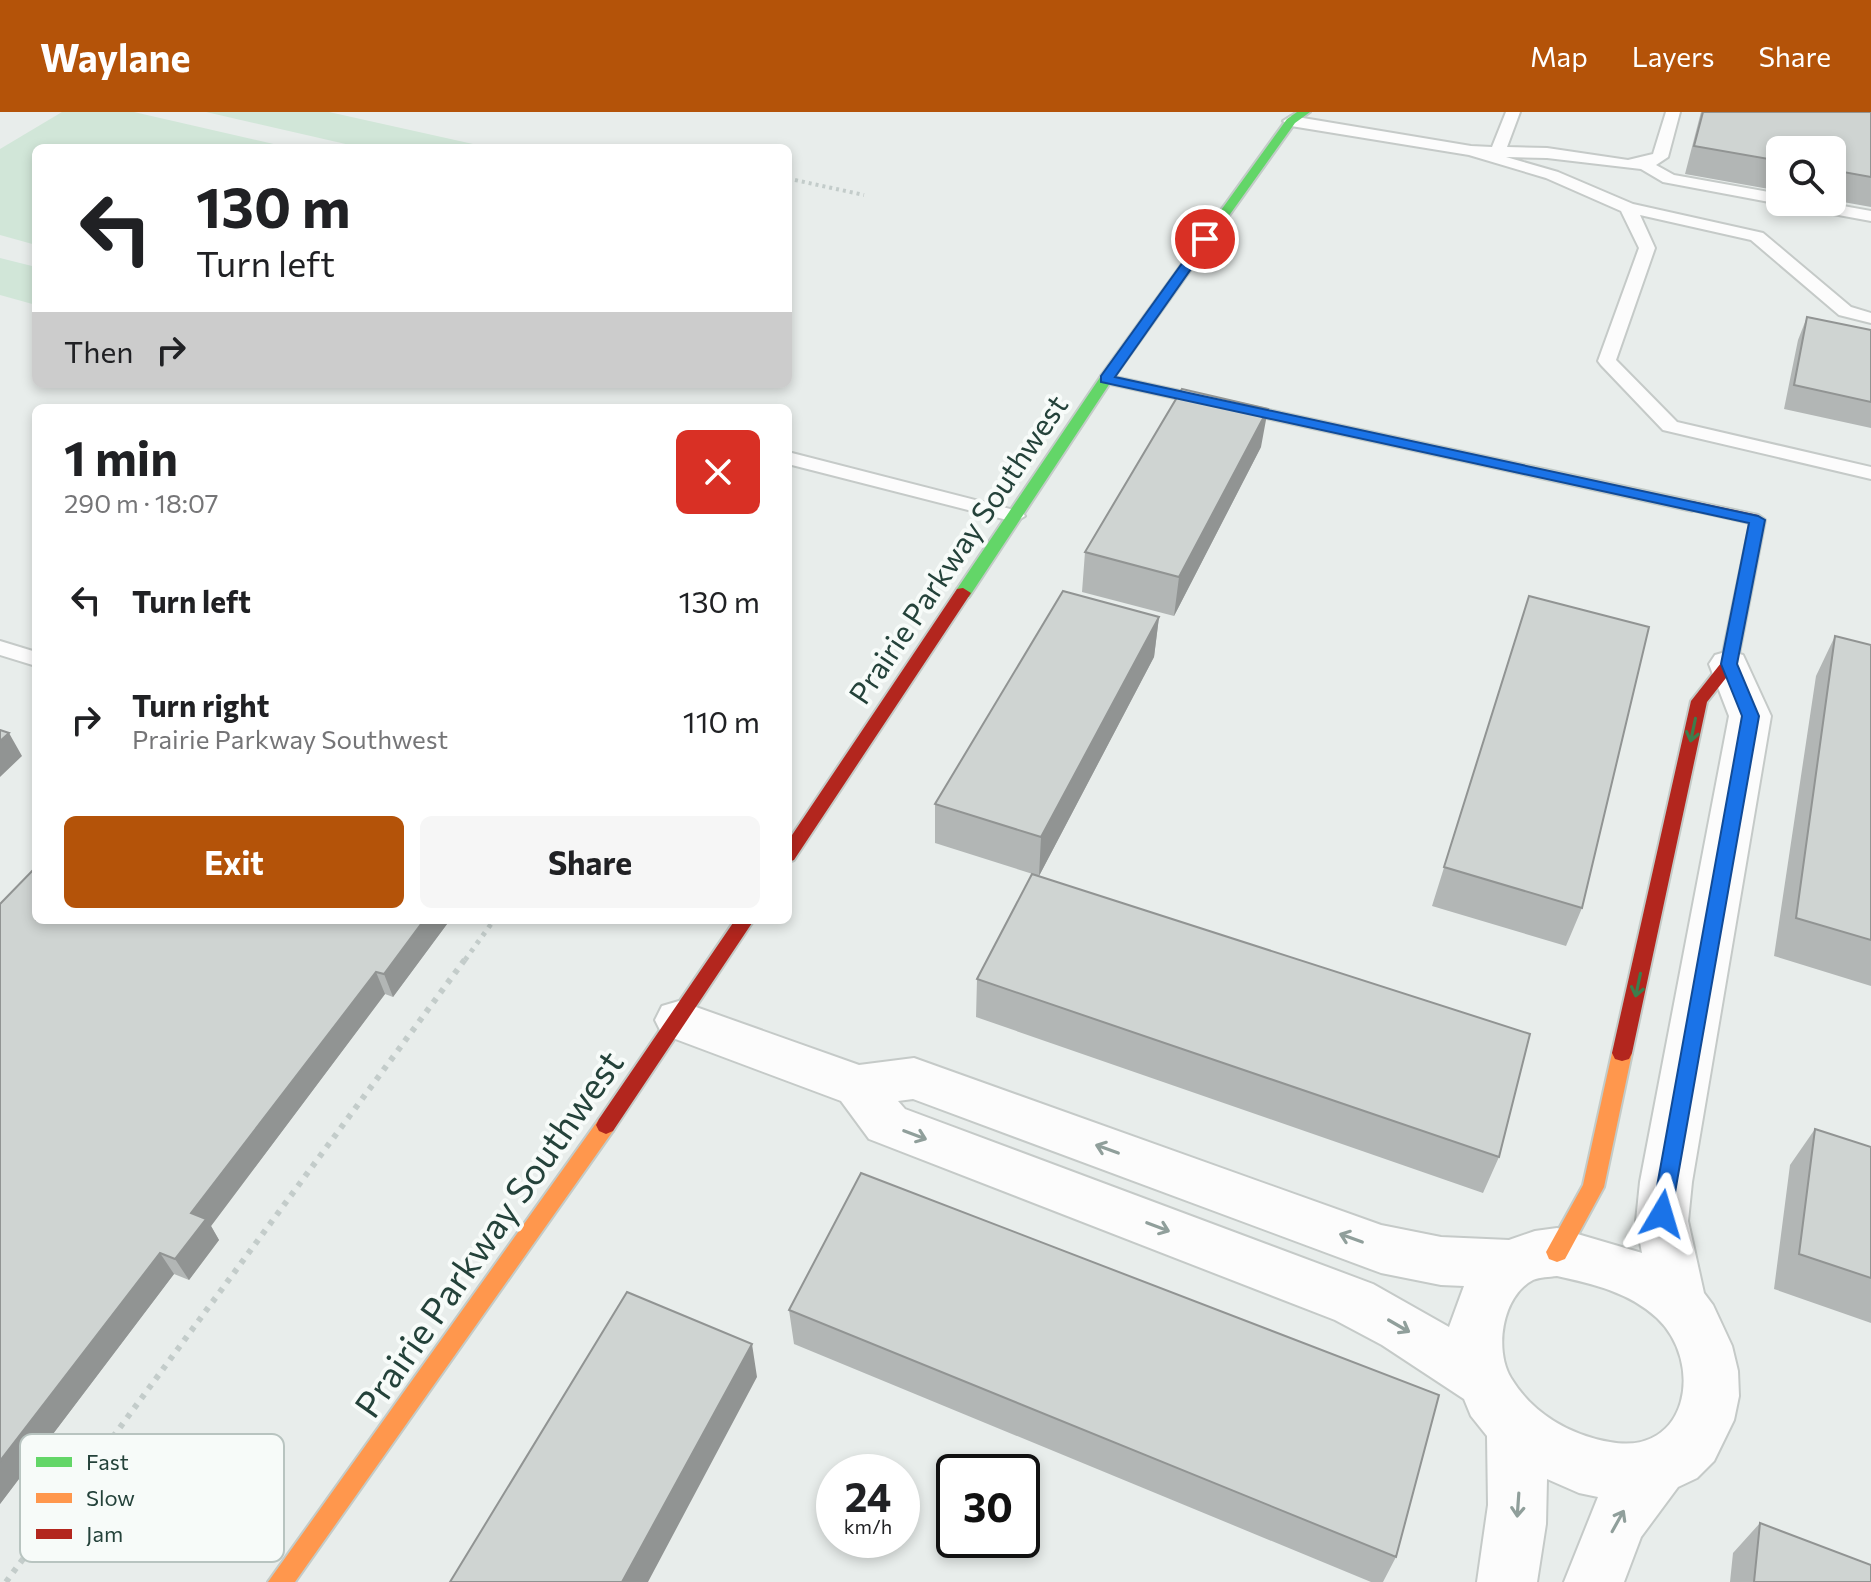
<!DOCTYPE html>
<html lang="en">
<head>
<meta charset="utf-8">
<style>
	body { margin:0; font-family:Commissioner,sans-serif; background:#f6f6f6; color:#202124; height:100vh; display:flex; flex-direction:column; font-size:30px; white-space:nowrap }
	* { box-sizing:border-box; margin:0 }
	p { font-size:26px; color:#757577 }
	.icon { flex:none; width:44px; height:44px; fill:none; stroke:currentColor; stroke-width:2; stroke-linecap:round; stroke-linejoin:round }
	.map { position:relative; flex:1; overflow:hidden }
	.drawer { position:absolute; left:32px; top:292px; width:760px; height:520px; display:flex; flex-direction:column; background:#fff; border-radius:12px; box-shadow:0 4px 12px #0003 }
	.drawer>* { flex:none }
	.guide { position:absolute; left:32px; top:32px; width:760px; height:244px; border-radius:12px; box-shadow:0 4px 12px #0003; background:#fff; color:#202124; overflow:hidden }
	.tools { position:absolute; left:1766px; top:24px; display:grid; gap:16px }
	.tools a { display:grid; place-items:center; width:80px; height:80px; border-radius:12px; background:#fff; box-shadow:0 4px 12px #0003; font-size:40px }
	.speed { position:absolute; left:816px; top:1342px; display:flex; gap:16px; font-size:40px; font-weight:700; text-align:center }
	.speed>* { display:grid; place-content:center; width:104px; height:104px; border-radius:50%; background:#fff; box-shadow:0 4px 12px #0003; line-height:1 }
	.speed small { font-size:20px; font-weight:400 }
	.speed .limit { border:4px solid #111; border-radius:12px; background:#fff; color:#111 }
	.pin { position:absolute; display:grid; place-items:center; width:68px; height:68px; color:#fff; margin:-34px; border:4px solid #fff; border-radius:50%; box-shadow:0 2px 8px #0007 }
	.me { position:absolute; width:88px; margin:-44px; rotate:7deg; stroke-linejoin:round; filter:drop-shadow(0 0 6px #0008) }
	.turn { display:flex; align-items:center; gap:28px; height:168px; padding:0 32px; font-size:36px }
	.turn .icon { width:104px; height:104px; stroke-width:2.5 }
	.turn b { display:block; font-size:56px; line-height:68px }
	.then { display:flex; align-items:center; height:76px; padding:0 32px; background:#0003; gap:16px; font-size:30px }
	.round { display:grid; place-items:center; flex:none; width:84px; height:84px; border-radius:12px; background:#f6f6f6 }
	.summary { display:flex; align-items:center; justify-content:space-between; height:136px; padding:0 32px }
	h1 { font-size:48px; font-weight:700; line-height:60px }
	.button { display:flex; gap:16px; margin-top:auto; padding:16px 32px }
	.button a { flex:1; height:92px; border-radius:12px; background:#b45309; color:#fff; font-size:32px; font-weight:700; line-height:92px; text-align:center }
	.button a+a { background:#f6f6f6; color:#202124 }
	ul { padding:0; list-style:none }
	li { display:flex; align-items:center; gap:24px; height:120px; padding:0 32px }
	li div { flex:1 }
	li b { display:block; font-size:30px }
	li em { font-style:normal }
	header { display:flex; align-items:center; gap:48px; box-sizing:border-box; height:112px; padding:0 40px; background:#b45309; color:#fff }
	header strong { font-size:38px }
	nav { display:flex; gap:44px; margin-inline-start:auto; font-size:28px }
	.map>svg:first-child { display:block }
</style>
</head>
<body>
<header>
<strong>Waylane</strong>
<nav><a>Map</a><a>Layers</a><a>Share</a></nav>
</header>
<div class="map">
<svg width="1871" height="1470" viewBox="0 0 1871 1470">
	<rect width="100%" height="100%" fill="#e8edeb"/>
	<path fill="#d1e6d8" d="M62,0H134L291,36H36V133L0,123V37Z
		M206,0H329L491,36H363Z
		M0,146L36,155V193L0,183Z"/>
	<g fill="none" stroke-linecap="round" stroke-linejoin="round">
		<defs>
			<path id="lane" d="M1506,0H1520L1507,35L1547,36L1628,48L1653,42L1666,0H1680L1668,45L1656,53L1674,63L1780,82V90H1786L1780,92L1663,70L1641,57L1547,46L1506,45L1558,60L1633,92L1763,121L1851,195L1871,201V211L1839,203L1751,128L1640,103L1655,136L1616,248L1677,310L1871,355V367L1663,318L1601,253L1598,249L1639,136L1621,99L1546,66L1469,43L1291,14L1283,9L1291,4L1471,34L1492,35Z
				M1787,90H1821L1871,99V109L1795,95Z
				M788,340L1022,400L1025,404L1015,410L788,352Z
				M0,529L36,540V554L0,543Z"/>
			<path id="street" d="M1729,539L1743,543L1771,604L1692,1070L1688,1109L1704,1181L1713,1193L1732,1234L1738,1259L1739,1284L1734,1308L1714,1349L1697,1366L1678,1375L1641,1425L1624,1470H1564L1598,1385L1579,1381L1547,1367L1546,1412L1537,1470H1477L1488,1393L1487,1324L1471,1304L1464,1287L1382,1233L1335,1208L869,1027L841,989L662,922L655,908L662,894L679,889L859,953L914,946L1381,1113L1441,1125L1509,1128L1535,1119L1557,1116L1642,1141L1636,1109L1640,1070L1729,604L1709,552L1715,543ZM913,987L1381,1161L1441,1173L1464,1174L1449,1215L1373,1172L905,997L898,989ZM1557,1164C1593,1172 1629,1180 1657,1206C1704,1250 1689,1345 1610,1330C1570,1323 1533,1302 1511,1266C1494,1238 1502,1184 1533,1168C1540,1165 1549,1165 1557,1164Z"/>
			<path id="fast" d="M1297,0H1310L1295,11L1112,268L969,485H957L955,481L957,477L1101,264L1287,7Z"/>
			<path id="slow" d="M1106,263L1692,389L1699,394L1692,399L1101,270V264Z
				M1622,933L1629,935L1632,941L1604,1075L1565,1147L1557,1150L1549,1147L1546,1140L1583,1073L1612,941L1615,935Z
				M606,1004L613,1007L616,1013L613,1019L295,1470H268L599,1007Z"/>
			<path id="jam" d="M1692,389L1758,403L1765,408L1737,552L1707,590L1632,941L1629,947L1622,949L1615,947L1612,941L1691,589L1721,551L1750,411L1687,397L1685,394Z
				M963,476L971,481L794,748L788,750V729L957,477Z
				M735,808H754L613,1019L606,1022L599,1019L596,1013L599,1007Z"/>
		</defs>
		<use href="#lane" stroke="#c5cac8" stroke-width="4"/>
		<use href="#street" stroke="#c5cac8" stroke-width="4"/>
		<use href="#fast" stroke="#c3cbc8" stroke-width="4"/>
		<use href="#slow" stroke="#c3cbc8" stroke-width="4"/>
		<use href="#jam" stroke="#c3cbc8" stroke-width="4"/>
		<path stroke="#c3ccca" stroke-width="4" stroke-dasharray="3 4" stroke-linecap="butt" d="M795,68L864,83"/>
		<path stroke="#c3ccca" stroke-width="5" stroke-dasharray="4 6" stroke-linecap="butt" d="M465,848L494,808"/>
		<path stroke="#c3ccca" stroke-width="6" stroke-dasharray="5 7" stroke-linecap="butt" d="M6,1470L466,846"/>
		<use href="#lane" fill="#fcfcfc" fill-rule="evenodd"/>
		<use href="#street" fill="#fcfcfc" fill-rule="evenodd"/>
		<use href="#fast" fill="#63d668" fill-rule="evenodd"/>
		<use href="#slow" fill="#ff974d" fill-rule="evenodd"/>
		<use href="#jam" fill="#b3261e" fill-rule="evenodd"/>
	</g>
	<path fill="#b2b6b5" d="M1701,0H1871V95L1832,88V38H1780V79L1685,62Z
		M1807,205L1871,218V316L1784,297L1798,228Z
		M1261,335L1174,504L1082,480L1085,440Z
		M1529,484L1582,796L1566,834L1432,794Z
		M1159,505L1154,545L1039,764L935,731V692Z
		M1835,524L1871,533V874L1774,844L1816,564Z
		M36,808H450L393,885L385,882L211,1114L219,1128L189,1168L174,1162L0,1392Z
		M977,867L1499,1045L1483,1081L976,905Z
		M1815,1017L1871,1035V1211L1774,1177L1790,1053Z
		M789,1198L1396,1445L1383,1470H1371L794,1232Z
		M1760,1411L1871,1470H1730L1733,1441Z"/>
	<path fill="#919493" d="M1268,297L1261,335L1174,504L1179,465Z
		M1159,505L1154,545L1039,764L1041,725Z
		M9,621L22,644L0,665V629Z
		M424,808H450L393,885L384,862Z
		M376,860L385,882L211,1114L219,1128L189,1168L175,1147L191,1101Z
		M160,1141L174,1162L0,1392V1349Z
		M752,1232L757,1265L648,1470H622Z"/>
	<path fill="#cfd4d2" stroke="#919493" stroke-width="2" d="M1703,0H1871V65L1832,58V38H1780V49L1694,34Z
		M1807,205L1871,218V290L1794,273Z
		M1182,277L1268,297L1179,465L1085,440Z
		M1063,479L1159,505L1041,725L935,692Z
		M1529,484L1649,515L1582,796L1444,755Z
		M1835,524L1871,533V828L1796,806Z
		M0,618L9,621L0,629Z
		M36,755V808H424L384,862L376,860L191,1101L206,1107L175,1147L160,1141L0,1349V792Z
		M1032,762L1530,922L1499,1045L977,867Z
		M1815,1017L1871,1035V1166L1799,1142Z
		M861,1061L1439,1283L1396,1445L789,1198Z
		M627,1180L752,1232L622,1470H450Z
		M1760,1411L1871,1453V1470H1754Z"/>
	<defs><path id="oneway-shaft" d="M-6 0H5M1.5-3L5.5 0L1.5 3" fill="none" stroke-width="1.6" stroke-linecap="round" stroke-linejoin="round" transform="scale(2)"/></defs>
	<g stroke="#3d7d4c">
		<use href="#oneway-shaft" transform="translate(1693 618) rotate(102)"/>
		<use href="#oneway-shaft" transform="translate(1638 873) rotate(102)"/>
	</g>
	<g stroke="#909f9b">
		<use href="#oneway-shaft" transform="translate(915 1023) rotate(21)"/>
		<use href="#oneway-shaft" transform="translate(1107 1037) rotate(-160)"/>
		<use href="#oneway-shaft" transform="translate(1158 1115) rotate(21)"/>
		<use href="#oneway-shaft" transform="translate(1351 1126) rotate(-160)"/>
		<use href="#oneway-shaft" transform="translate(1399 1214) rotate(30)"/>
		<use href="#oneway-shaft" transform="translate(1518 1393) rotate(94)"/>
		<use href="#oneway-shaft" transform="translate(1618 1409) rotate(-61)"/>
	</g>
	<path fill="#1a73e8" stroke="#114b97" stroke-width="2" d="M1205,123L1212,127L1115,265L1758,404L1765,408L1737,552L1759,604L1670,1109L1662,1112L1655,1109L1652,1102L1742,604L1721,552L1749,411L1101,270V264L1201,125Z"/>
	<g text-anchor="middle" stroke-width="8" stroke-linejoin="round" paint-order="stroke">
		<g font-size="30" fill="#24423a" stroke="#f7fbf9">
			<text transform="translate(959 438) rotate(-56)" y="10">Prairie Parkway Southwest</text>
		</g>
		<g font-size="36" fill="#24423a" stroke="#f7fbf9">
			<text transform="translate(489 1122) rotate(-55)" y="13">Prairie Parkway Southwest</text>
		</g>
	</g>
	<rect x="20" y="1322" width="264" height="128" rx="12" fill="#f7fbf9" stroke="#b8c4c0" stroke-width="2"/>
	<rect x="36" y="1345" width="36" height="10" fill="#63d668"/>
	<rect x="36" y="1381" width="36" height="10" fill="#ff974d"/>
	<rect x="36" y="1417" width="36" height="10" fill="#b3261e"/>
	<g font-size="22" fill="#24423a">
		<text x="86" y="1358">Fast</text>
		<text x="86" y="1394">Slow</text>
		<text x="86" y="1430">Jam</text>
	</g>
</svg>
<div class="tools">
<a><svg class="icon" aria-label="search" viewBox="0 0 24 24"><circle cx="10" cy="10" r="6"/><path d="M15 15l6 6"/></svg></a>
</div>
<div class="speed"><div>24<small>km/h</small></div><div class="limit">30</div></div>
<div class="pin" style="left:1205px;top:127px;background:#d93025"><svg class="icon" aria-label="arrive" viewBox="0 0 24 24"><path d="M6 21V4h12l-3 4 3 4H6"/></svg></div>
<svg class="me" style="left:1662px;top:1102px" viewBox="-20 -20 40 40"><path d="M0-17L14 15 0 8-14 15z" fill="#1a73e8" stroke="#fff" stroke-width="4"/></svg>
<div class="guide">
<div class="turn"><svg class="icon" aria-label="left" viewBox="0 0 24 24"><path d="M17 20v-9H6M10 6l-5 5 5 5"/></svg><div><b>130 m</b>Turn left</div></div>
<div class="then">Then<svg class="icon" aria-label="right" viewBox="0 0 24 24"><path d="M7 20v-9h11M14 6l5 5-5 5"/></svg></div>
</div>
<section class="drawer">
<div class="summary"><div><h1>1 min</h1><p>290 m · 18:07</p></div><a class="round" style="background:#d93025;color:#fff"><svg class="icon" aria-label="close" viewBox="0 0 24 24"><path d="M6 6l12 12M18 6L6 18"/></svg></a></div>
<ul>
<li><svg class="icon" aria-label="left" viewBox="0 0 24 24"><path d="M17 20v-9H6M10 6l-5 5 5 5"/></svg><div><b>Turn left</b></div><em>130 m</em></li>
<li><svg class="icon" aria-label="right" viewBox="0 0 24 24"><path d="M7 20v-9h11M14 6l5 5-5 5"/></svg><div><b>Turn right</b><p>Prairie Parkway Southwest</p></div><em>110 m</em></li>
</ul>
<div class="button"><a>Exit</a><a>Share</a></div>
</section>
</div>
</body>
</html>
